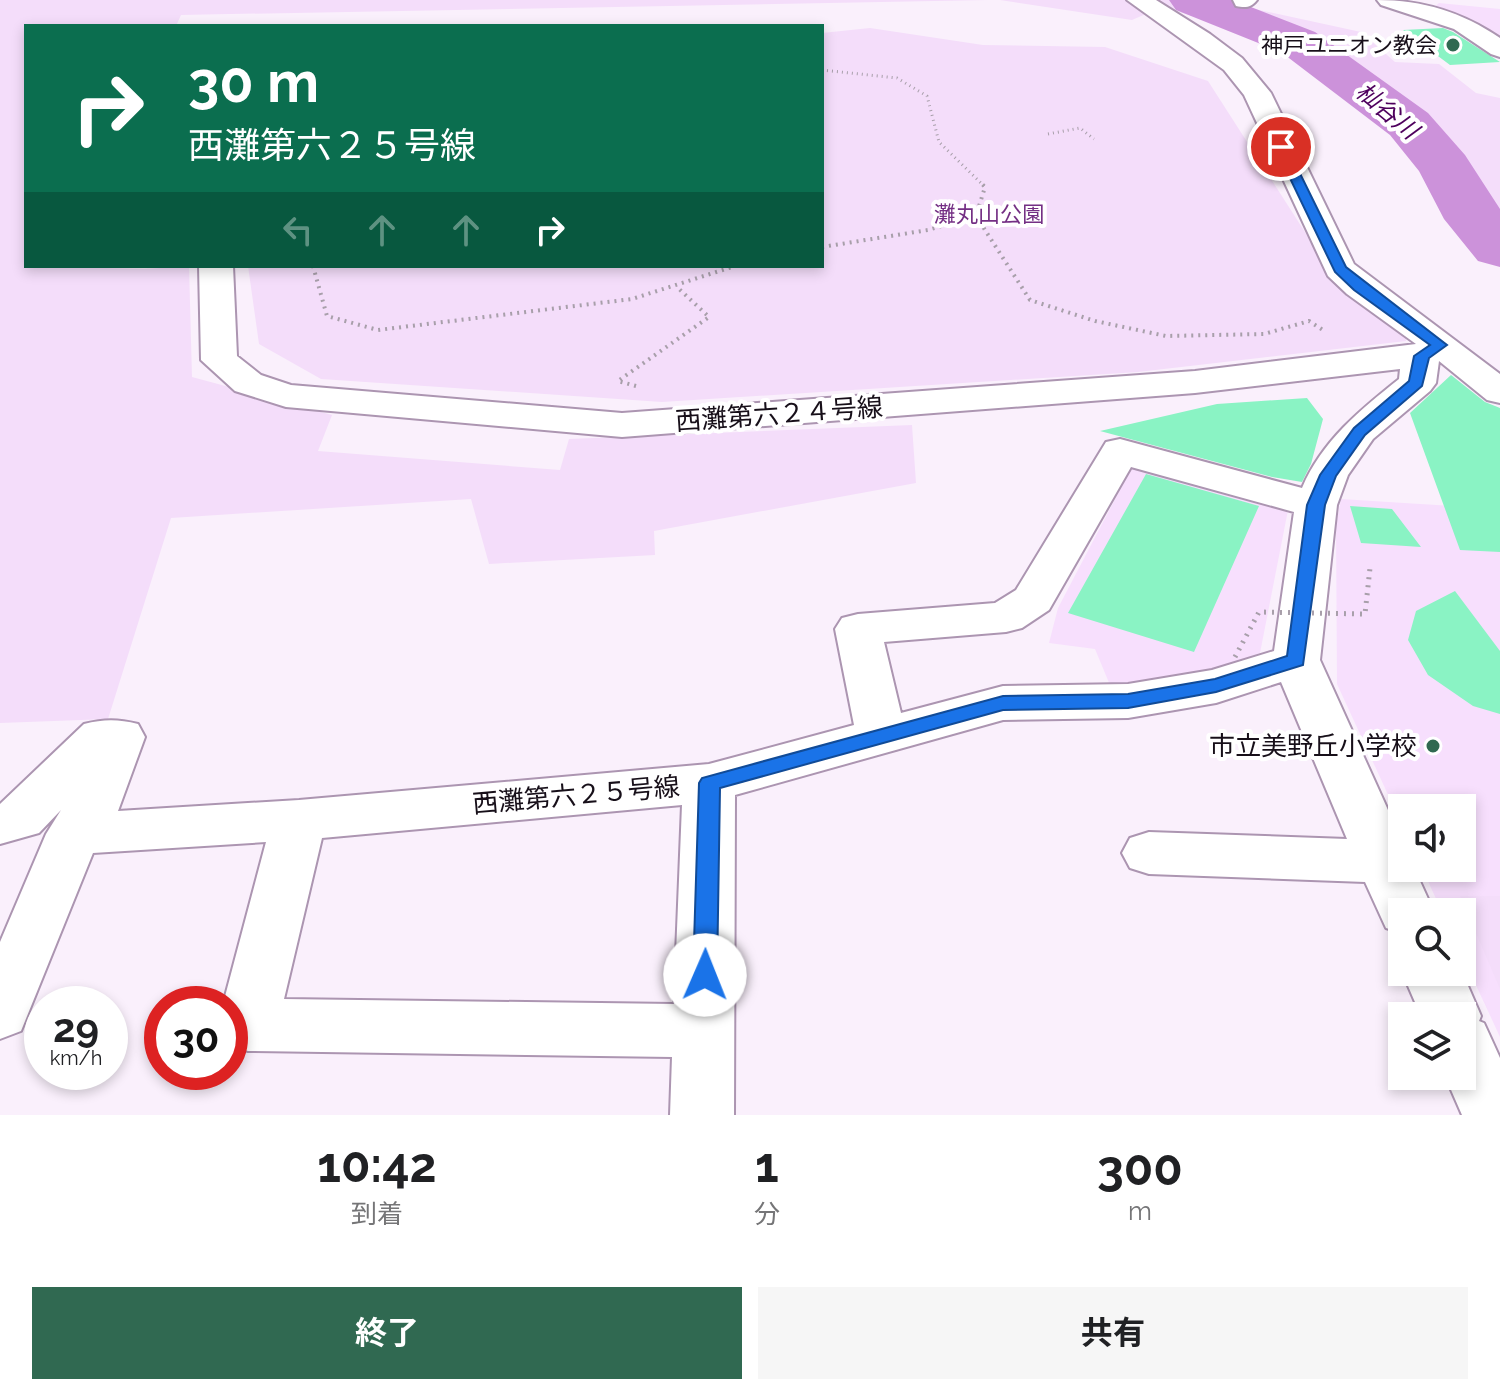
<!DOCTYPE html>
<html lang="ja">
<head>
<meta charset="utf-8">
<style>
	body { margin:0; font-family:Raleway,"Noto Sans JP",sans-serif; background:#f6f6f6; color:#202124; height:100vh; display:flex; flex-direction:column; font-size:30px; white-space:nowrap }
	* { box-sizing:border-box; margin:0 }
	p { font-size:26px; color:#757577 }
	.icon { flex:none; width:44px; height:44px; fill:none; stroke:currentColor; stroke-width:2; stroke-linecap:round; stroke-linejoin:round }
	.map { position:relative; height:1115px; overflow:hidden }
	.panel { display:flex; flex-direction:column; background:#fff; flex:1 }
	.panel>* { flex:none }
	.banner { position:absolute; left:24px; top:24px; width:800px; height:244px; border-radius:0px; box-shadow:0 4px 12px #0003; background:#0b6e4f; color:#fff; overflow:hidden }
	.tools { position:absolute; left:1388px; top:794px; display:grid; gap:16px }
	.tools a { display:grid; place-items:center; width:88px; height:88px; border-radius:0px; background:#fff; box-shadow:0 4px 12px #0003; font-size:40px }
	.speed { position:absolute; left:24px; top:986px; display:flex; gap:16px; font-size:40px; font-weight:700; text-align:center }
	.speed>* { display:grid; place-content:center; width:104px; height:104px; border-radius:50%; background:#fff; box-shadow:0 4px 12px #0003; line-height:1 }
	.speed small { font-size:20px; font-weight:400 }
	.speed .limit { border:12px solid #d22; background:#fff; color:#111 }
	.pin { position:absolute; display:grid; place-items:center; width:68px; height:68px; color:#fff; margin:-34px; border:4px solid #fff; border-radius:50%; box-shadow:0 2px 8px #0007 }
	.me { position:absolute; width:88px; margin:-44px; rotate:1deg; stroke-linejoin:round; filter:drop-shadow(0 0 6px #0008) }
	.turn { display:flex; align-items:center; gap:28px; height:168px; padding:0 32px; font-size:36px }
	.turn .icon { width:104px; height:104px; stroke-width:2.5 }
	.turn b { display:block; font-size:56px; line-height:68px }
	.lanes { display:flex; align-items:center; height:76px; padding:0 32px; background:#0003; justify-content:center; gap:40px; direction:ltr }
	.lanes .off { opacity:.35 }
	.eta { display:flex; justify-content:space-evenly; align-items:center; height:136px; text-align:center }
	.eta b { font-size:48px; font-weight:700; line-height:56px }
	.cta { display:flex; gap:16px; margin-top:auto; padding:16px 32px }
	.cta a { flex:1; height:92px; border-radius:0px; background:#306951; color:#fff; font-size:32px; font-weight:700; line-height:92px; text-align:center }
	.cta a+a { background:#f6f6f6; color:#202124 }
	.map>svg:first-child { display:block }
</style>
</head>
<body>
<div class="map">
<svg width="1500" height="1115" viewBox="0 0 1500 1115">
	<rect width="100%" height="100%" fill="#faf0fc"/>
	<path fill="#f7dffd" d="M1439,3L1500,9V38L1481,25L1433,8Z
		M1134,463L1289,505L1260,653L1195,679L1112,690L1095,649L1049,643L1058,608Z
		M1341,499L1500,509V1037L1462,955V912H1442L1422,868H1462V808H1402V825L1337,684L1336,525Z"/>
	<path fill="#f4ddfa" d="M0,0H988L181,15L176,26H26V266L145,269L189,266L192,377L332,415L318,451L560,470L569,439L912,425L916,483L654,531L655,555L489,564L471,499L171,518L108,719L0,723Z
		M1000,0H1192L1250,8L1361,32L1395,62L1439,64L1476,93L1500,98V263L1406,134L1261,36L1162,7L1132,20Z
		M870,28L983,45L1105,47L1208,81L1321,257L1407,333L1406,341L1138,372L662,402L321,379L259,344L248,266H822V33Z
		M1460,896H1500V989Z"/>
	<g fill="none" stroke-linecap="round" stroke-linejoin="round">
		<path fill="#cc92da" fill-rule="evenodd" d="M1169,0H1233L1315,32L1428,113L1465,155L1500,209V267L1478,261L1444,219L1419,171L1390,135L1281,52L1176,10Z"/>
	</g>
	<path fill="#8af3c4" d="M1443,28L1453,32L1500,62L1450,65L1403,30Z
		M1451,375L1485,402L1500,408V552L1460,550L1410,413Z
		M1307,398L1323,419L1311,464L1302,482L1272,477L1100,431L1217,404Z
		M1146,474L1259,506L1194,652L1068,613Z
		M1350,506L1392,509L1421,547L1361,543Z
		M1455,591L1500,651V714L1473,706L1428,675L1408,640L1416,611Z"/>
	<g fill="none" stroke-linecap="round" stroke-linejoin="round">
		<defs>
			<path id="minor" d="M1127,0H1156L1210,34L1242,58L1271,93L1354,264L1500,374V403L1487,400L1439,361L1436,383L1430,391L1373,439L1348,475L1337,505L1320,660L1402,841V868H1414L1434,912H1402V933L1386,928L1365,882L1149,874L1130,868L1122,853L1130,838L1149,832L1347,839L1281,682L1216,703L1128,718L1003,720L735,795L734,1115H670L672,1057L248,1051L230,1045V1004H223L266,842L93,853L21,1031L0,1039V942L46,834L61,810L39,833L0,844V804L84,724C104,719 118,719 138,724L145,737L118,811L299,800L709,764L854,725L835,629L842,618L858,614L995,603L1016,590L1106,442L1120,439L1302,488C1322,441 1360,410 1399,379L1400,369L1195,393L622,437L286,407L235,391L201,360L199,266H233L237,356L261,375L291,385L622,413L1195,371L1416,344L1347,294L1328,276L1244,95L1224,70ZM1131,467L1294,512L1274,651L1212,670L1128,684L1003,686L901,713L884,642L1006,632L1022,628L1049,610ZM682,805L674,1004L284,999L322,838Z
				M1233,0H1257C1251,8 1245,8 1236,6Z
				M1377,0C1423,0 1462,12 1500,38V57L1491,54L1454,29L1381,5Z
				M1402,972H1462L1481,1016L1479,1021L1484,1023L1500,1058V1115H1462L1445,1076H1462V1016H1421Z"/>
		</defs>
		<use href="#minor" stroke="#ac95b1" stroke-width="4"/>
		<path stroke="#a89faa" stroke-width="3" stroke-dasharray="1 4" stroke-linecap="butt" d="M822,70L897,78L927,96L939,142L984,186
			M1048,134L1080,128L1094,139"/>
		<path stroke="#a89faa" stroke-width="4" stroke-dasharray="2 5" stroke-linecap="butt" d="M976,216L1030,300L1095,321L1166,336L1264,334L1309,321L1326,332
			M822,247L928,230L976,216L985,187L982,184
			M313,266L327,316L378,330L632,299L735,266
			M636,386L618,381L709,317L677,287"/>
		<use href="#minor" fill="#fff" fill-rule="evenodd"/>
		<path stroke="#a89faa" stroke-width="5" stroke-dasharray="2 6" stroke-linecap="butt" d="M1235,657L1259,612L1365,614L1370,568"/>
	</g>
	<path fill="#1a73e8" stroke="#114b97" stroke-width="2" d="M1281,144L1287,147L1346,267L1447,345L1429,358L1422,386L1365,435L1336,476L1325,505L1303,665L1216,692L1128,708L1003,710L720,788L717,975L714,982L705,985L696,982L693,975L699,783L702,778L1003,696L1128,694L1215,679L1287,656L1307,505L1320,475L1354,428L1409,381L1414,356L1430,345L1354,290L1335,272L1275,147Z"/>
	<g fill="#306951" stroke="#fff" stroke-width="3">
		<circle cx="1453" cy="45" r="8"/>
		<circle cx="1433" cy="746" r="8"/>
	</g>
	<g text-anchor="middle" stroke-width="8" stroke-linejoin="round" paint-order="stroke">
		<g font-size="22" fill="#170f19" stroke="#fff" text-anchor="end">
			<text x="1437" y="53">神戸ユニオン教会</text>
		</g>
		<g font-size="22" fill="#742f84" stroke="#fff">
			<text x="989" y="222">灘丸山公園</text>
		</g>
		<g font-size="24" font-style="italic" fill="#4e005d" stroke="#fff">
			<text transform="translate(1387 111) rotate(40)" y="8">杣谷川</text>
		</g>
		<g font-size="26" fill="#170f19" stroke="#fff">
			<text transform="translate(779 414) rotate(-4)" y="9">西灘第六２４号線</text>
			<text transform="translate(576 795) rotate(-5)" y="9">西灘第六２５号線</text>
		</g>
		<g font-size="26" fill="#170f19" stroke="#fff" text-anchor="end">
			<text x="1417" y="755">市立美野丘小学校</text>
		</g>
	</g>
</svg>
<div class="tools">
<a><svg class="icon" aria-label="sound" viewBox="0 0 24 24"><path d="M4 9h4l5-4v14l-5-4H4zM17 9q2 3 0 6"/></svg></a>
<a><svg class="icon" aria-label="search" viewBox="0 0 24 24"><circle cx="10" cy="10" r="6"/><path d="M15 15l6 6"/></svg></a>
<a><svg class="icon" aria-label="layers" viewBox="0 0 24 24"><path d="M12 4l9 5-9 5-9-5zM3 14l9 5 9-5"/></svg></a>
</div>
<div class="speed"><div>29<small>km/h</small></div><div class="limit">30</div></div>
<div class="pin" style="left:1281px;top:147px;background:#d93025"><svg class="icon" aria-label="arrive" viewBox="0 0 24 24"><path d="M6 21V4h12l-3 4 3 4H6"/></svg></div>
<svg class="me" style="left:705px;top:975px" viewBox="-20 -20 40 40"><circle r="19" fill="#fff"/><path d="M0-13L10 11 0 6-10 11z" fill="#1a73e8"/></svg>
<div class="banner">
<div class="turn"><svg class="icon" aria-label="right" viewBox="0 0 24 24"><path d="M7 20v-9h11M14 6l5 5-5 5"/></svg><div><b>30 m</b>西灘第六２５号線</div></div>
<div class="lanes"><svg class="icon off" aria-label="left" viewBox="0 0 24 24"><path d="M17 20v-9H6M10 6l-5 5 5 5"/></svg><svg class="icon off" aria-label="ahead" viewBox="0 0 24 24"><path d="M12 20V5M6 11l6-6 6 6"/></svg><svg class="icon off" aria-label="ahead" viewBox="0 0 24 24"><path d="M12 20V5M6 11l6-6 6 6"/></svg><svg class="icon" aria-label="right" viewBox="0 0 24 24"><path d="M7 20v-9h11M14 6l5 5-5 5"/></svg></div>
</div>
</div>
<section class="panel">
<div class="eta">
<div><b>10:42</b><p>到着</p></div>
<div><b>1</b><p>分</p></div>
<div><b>300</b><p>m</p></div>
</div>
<div class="cta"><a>終了</a><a>共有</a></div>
</section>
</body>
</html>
